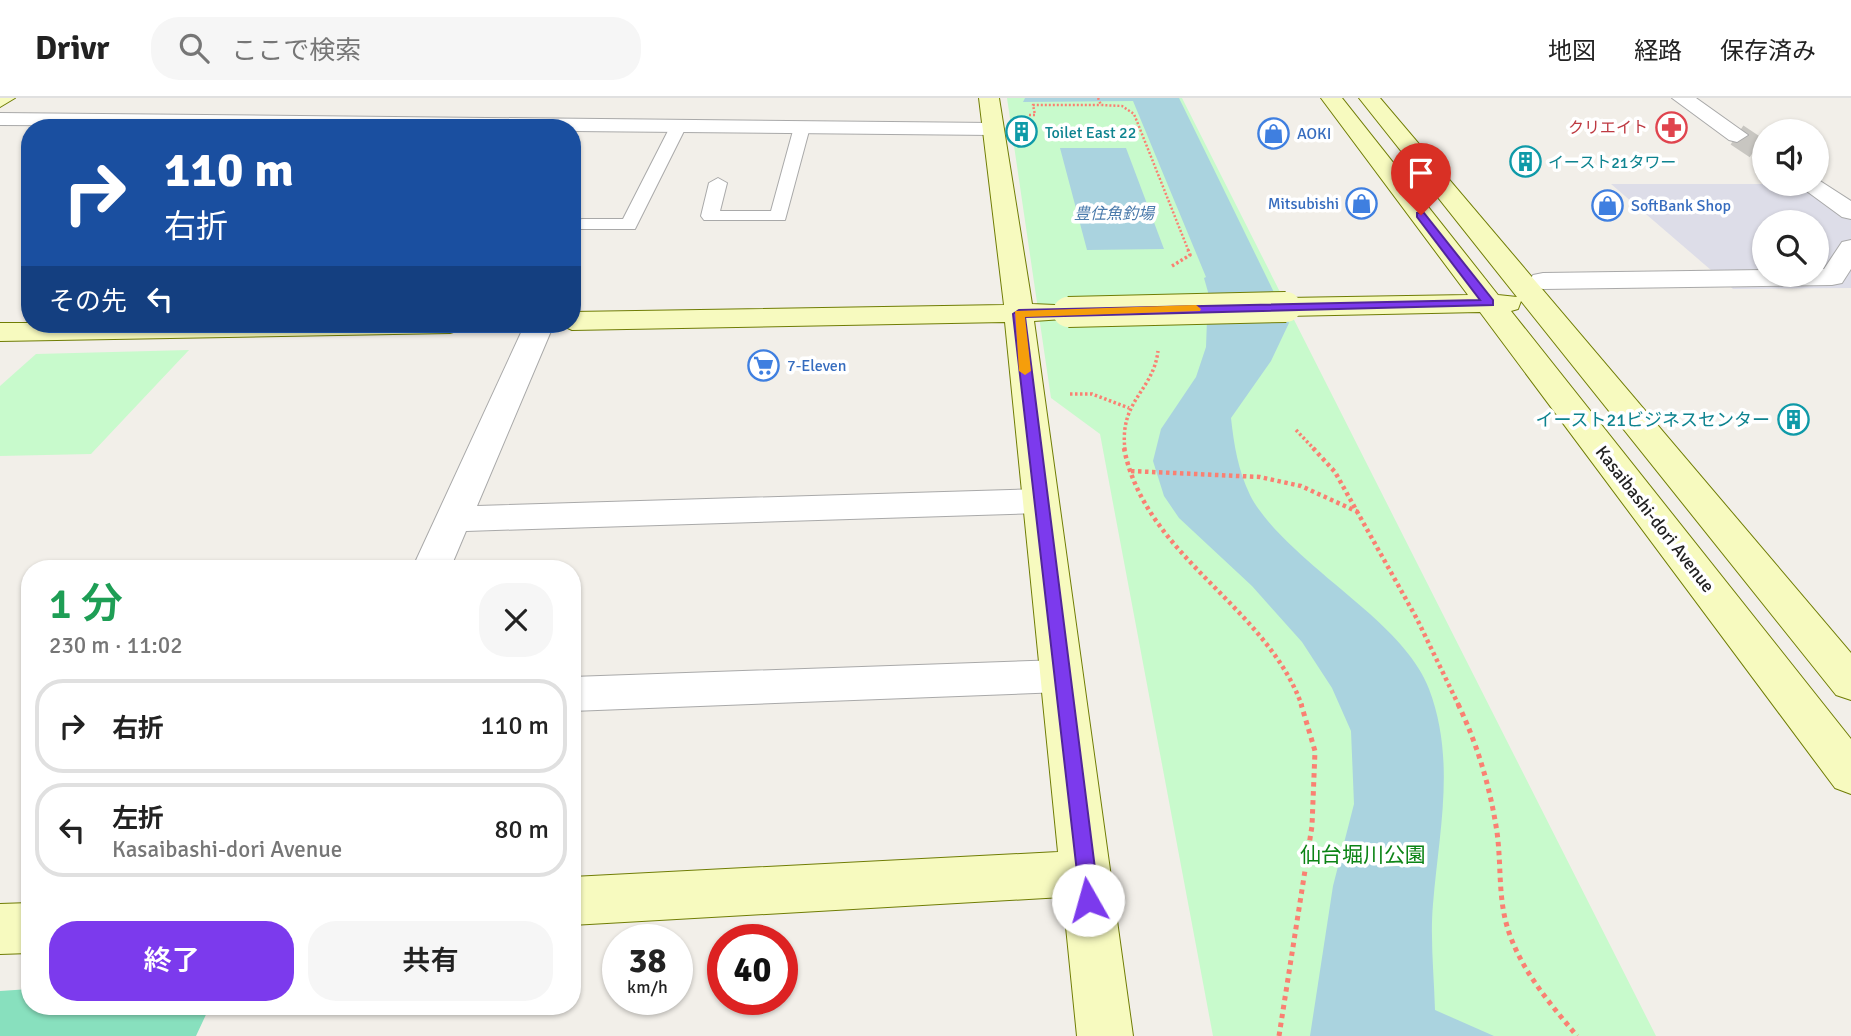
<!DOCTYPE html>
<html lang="ja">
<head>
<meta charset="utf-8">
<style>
	body { margin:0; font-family:Signika,"Noto Sans JP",sans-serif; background:#f6f6f6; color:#222; height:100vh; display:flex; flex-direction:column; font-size:26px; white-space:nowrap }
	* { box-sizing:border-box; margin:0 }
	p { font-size:23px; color:#767676 }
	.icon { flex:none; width:38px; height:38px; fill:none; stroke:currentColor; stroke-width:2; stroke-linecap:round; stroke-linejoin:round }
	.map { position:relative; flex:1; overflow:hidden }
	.sheet { position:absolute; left:21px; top:462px; width:560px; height:455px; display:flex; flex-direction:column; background:#fff; border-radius:28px; box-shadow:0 2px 5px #0004 }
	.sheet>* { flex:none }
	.top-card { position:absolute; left:21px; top:21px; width:560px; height:214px; border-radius:28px; box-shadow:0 2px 5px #0004; background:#1a4fa0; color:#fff; overflow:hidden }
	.fabs { position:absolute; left:1752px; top:21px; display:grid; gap:14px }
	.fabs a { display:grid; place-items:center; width:77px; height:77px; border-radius:50%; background:#fff; box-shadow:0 2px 5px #0004; font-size:35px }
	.speed { position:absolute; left:602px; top:826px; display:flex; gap:14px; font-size:35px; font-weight:700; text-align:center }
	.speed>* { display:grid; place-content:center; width:91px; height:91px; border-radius:50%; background:#fff; box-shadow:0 2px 5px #0004; line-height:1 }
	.speed small { font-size:18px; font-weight:400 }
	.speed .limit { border:10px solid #d22; background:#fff; color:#111 }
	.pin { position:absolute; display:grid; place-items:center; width:60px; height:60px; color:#fff; margin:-72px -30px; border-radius:50% 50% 50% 0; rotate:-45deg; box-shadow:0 0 7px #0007 }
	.pin .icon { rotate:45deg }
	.me { position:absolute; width:77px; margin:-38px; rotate:353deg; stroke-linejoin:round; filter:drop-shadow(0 0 5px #0008) }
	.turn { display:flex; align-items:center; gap:24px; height:147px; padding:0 28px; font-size:32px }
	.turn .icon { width:91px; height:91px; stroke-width:2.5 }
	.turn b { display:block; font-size:49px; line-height:60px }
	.then { display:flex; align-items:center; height:66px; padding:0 28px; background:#0003; gap:14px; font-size:26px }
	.round { display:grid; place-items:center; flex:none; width:74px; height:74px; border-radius:28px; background:#f6f6f6 }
	.headline { display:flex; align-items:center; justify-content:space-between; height:119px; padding:0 28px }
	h1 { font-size:42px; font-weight:600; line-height:52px; color:#1e9e55 }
	.action { display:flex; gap:14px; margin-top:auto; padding:14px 28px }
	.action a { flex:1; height:80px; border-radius:28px; background:#7c3aed; color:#fff; font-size:28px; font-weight:600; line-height:80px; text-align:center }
	.action a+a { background:#f6f6f6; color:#222 }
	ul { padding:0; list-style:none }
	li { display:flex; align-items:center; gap:21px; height:94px; margin:0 14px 10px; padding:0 14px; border:4px solid #e0e0e0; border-radius:28px }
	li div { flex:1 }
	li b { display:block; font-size:26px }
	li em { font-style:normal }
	header { display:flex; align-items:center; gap:42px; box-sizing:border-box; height:98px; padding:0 35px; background:#fff; border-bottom:2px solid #e0e0e0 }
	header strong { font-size:33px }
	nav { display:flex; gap:38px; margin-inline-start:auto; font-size:24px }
	.search { width:490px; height:63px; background:#f6f6f6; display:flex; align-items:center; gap:18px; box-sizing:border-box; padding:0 24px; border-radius:28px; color:#767676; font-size:26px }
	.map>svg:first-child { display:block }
</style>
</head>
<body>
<header>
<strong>Drivr</strong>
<div class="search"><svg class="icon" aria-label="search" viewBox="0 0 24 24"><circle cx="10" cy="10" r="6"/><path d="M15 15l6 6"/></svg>ここで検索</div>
<nav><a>地図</a><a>経路</a><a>保存済み</a></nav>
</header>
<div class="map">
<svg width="1851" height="938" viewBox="0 0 1851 938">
	<rect width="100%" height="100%" fill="#f2efe9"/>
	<path fill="#c8facc" d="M1007,0H1182L1656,938H1213L1100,336L1051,300Z
		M189,252L91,356L0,358V288L36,256Z"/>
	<path fill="#88e0be" d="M30,891V908H210L196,938H0V893Z"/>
	<path fill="#dddde8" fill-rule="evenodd" d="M1611,86H1816L1851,107V190L1733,191ZM1764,124H1816V177H1764Z"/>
	<path fill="#aad3df" d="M1025,0H1179L1289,225L1271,263L1231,320C1234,347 1238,372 1250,397C1270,437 1336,485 1370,516C1393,537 1418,562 1429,591C1456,662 1439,733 1433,806C1430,840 1434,877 1435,912L1494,938H1310L1333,788L1354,706L1351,633L1332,590L1302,544L1252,488L1179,420L1164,398L1153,363L1161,331L1196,279L1206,249L1208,194L1204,180L1206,179L1133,3L1023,4Z
		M1060,50H1126L1164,151L1087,152Z"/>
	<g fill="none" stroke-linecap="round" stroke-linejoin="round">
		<path stroke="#c8c6c1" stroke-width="23" stroke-dasharray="23 11" stroke-linecap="butt" d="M1737,37L1764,55"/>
		<defs>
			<path id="lane" d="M679,22L687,27L635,131H576L573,127L576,123L582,121H623L671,27Z
				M802,24L810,29L785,122H704L701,118L709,85L718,80L727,85L720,113H771L794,29Z"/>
			<path id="street" d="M1672,0H1696L1748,37L1737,44L1729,42Z
				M0,15L993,25L1004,31L993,37L572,33V30L0,27Z
				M1817,81L1851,103V121L1842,119L1797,86H1816Z
				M1851,142V171L1842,185L1832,187L1543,191L1533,189L1529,183L1533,177L1543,175L1764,172V177H1816V171H1824L1842,144Z
				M525,226H554L477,408L1039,391L1052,395L1057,403L1052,411L1039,415L466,433L450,471H412Z
				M1061,562L1076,566L1082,578L1076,590L1061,594L572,613V579Z"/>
			<path id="secondary" d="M0,0H15L0,9Z
				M979,0H999L1032,206L1078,208L1082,214L1078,220L1034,223L1133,938H1077L1063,799L572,827V779L1058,754L1005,224L572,232L559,226H572V214L1004,207Z
				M1321,0H1342L1498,197L1517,199L1359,0H1380L1851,555V602L1836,597L1521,203L1518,211L1511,213L1851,641V696L1835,690L1480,214L1286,218L1276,215L1272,209L1276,203L1286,200L1468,197Z
				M0,225H30L465,226L460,232L450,235L0,243Z
				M30,805V855L0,856V806Z"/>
		</defs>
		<use href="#lane" stroke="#a9a9a9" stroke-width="2"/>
		<use href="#street" stroke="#a9a9a9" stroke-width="2"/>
		<use href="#secondary" stroke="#707d05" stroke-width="2"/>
		<path stroke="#fa8072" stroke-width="2.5" stroke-dasharray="2 2" stroke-linecap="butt" d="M1098,0L1101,7L1122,8L1134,16L1189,154
			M1029,17H1035L1033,7H1101"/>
		<path stroke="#fa8072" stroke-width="3.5" stroke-dasharray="2.5 2.5" stroke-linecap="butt" d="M1172,168L1190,157L1188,152
			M1070,296H1092L1129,310
			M1296,332L1315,352
			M1125,352C1119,302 1153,294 1158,253"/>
		<path stroke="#fa8072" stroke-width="4.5" stroke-dasharray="3.5 3.5" stroke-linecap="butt" d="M1124,350C1145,459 1266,507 1302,608
			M1313,350L1335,374L1417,521L1459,608
			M1131,373L1260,379L1301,388L1358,414"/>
		<path stroke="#fa8072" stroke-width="5" stroke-dasharray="4.5 4.5" stroke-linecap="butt" d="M1458,606C1478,648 1490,689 1497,734C1502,772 1497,804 1511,840C1525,877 1552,908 1577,938
			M1279,938L1312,728L1315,653L1301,606"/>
		<use href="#lane" fill="#fff" fill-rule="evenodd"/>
		<use href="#street" fill="#fff" fill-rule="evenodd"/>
		<use href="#secondary" fill="#f7fabf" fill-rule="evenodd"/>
		<defs>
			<path id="secondary-bridge" d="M1068,214L1286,209"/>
		</defs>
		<use href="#secondary-bridge" stroke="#707d05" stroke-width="32" stroke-linecap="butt"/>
		<use href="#secondary-bridge" stroke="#f7fabf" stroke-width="30"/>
	</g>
	<path fill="#7c3aed" stroke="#51269a" stroke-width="2" d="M1417,115H1424L1493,202V207L1025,219L1099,802L1096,809L1088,812L1081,809L1013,216L1019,212L1480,202L1417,119Z"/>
	<path fill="#f59e0b" d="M1196,207L1201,211L1200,213L1025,219L1031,273L1025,277L1019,273L1015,213Z"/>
	<defs>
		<symbol id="pharmacy-ring" viewBox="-11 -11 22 22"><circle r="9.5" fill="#fff" stroke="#e0444e" stroke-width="1.5"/><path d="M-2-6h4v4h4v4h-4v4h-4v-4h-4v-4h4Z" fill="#e0444e"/></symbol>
		<symbol id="building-ring" viewBox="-11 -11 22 22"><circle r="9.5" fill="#fff" stroke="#0f9aa8" stroke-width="1.5"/><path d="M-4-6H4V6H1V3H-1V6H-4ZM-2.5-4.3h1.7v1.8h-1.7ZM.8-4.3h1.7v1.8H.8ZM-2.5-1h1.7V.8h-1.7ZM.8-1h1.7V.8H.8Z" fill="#0f9aa8"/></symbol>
		<symbol id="shop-ring" viewBox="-11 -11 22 22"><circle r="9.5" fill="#fff" stroke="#3f7fe0" stroke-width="1.5"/><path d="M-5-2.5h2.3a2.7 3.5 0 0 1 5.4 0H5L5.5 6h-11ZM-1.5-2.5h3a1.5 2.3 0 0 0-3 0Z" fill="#3f7fe0"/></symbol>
		<symbol id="supermarket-ring" viewBox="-11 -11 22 22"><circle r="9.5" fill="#fff" stroke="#3f7fe0" stroke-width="1.5"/><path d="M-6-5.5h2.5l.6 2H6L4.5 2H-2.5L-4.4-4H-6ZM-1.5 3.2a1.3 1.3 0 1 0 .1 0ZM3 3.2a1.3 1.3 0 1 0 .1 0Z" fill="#3f7fe0"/></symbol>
	</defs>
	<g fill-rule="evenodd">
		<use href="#pharmacy-ring" x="1654" y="12" width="35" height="35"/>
		<use href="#building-ring" x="1004" y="16" width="35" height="35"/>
		<use href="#shop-ring" x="1256" y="18" width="35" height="35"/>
		<use href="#building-ring" x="1508" y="46" width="35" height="35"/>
		<use href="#shop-ring" x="1344" y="88" width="35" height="35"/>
		<use href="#shop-ring" x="1590" y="90" width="35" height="35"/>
		<use href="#supermarket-ring" x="746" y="250" width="35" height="35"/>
		<use href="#building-ring" x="1776" y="304" width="35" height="35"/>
	</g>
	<g text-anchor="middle" stroke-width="7" stroke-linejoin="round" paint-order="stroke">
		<g font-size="16" fill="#be3a42" stroke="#fff" text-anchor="end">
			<text x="1648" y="35">クリエイト</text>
		</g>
		<g font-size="16" fill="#0d838f" stroke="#fff" text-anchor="start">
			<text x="1045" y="40">Toilet East 22</text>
			<text x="1548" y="70">イースト21タワー</text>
		</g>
		<g font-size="16" fill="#366cbe" stroke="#fff" text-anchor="start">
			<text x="1297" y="41">AOKI</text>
			<text x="1339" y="111" text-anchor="end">Mitsubishi</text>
			<text x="1631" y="113">SoftBank Shop</text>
			<text x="787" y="273">7-Eleven</text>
		</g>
		<g font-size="16" font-style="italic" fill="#4a7aab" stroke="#fff">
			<text x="1114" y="121">豊住魚釣場</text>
		</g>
		<g font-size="18" fill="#0d838f" stroke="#fff" text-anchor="end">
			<text x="1770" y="328">イースト21ビジネスセンター</text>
		</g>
		<g font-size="18" fill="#222" stroke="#fff">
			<text transform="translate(1655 421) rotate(52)" y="6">Kasaibashi-dori Avenue</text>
		</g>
		<g font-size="21" fill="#0c8416" stroke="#fff">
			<text x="1363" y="764">仙台堀川公園</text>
		</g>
	</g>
</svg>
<div class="fabs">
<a><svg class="icon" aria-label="sound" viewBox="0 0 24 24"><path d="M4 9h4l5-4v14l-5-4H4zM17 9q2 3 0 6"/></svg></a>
<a><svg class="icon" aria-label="search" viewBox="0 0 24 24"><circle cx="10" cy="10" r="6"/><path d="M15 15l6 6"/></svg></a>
</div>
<div class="speed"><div>38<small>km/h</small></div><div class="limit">40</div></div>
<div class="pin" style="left:1421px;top:117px;background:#d93025"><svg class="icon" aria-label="arrive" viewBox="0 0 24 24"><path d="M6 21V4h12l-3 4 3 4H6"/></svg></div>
<svg class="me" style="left:1088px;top:802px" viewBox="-20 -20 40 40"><circle r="19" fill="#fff"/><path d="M0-13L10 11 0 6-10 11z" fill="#7c3aed"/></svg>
<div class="top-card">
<div class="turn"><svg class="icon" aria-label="right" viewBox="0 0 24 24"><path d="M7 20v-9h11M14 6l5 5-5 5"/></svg><div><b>110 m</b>右折</div></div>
<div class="then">その先<svg class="icon" aria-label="left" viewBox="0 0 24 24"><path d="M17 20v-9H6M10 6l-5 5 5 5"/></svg></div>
</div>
<section class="sheet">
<div class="headline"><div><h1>1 分</h1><p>230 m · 11:02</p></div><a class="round"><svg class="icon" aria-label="close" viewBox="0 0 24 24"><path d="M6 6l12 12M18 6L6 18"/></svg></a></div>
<ul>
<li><svg class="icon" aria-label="right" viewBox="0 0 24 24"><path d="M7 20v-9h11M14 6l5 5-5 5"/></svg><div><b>右折</b></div><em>110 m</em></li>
<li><svg class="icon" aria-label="left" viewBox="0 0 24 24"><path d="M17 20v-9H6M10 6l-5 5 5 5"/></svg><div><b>左折</b><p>Kasaibashi-dori Avenue</p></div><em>80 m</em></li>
</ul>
<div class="action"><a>終了</a><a>共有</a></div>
</section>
</div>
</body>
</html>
